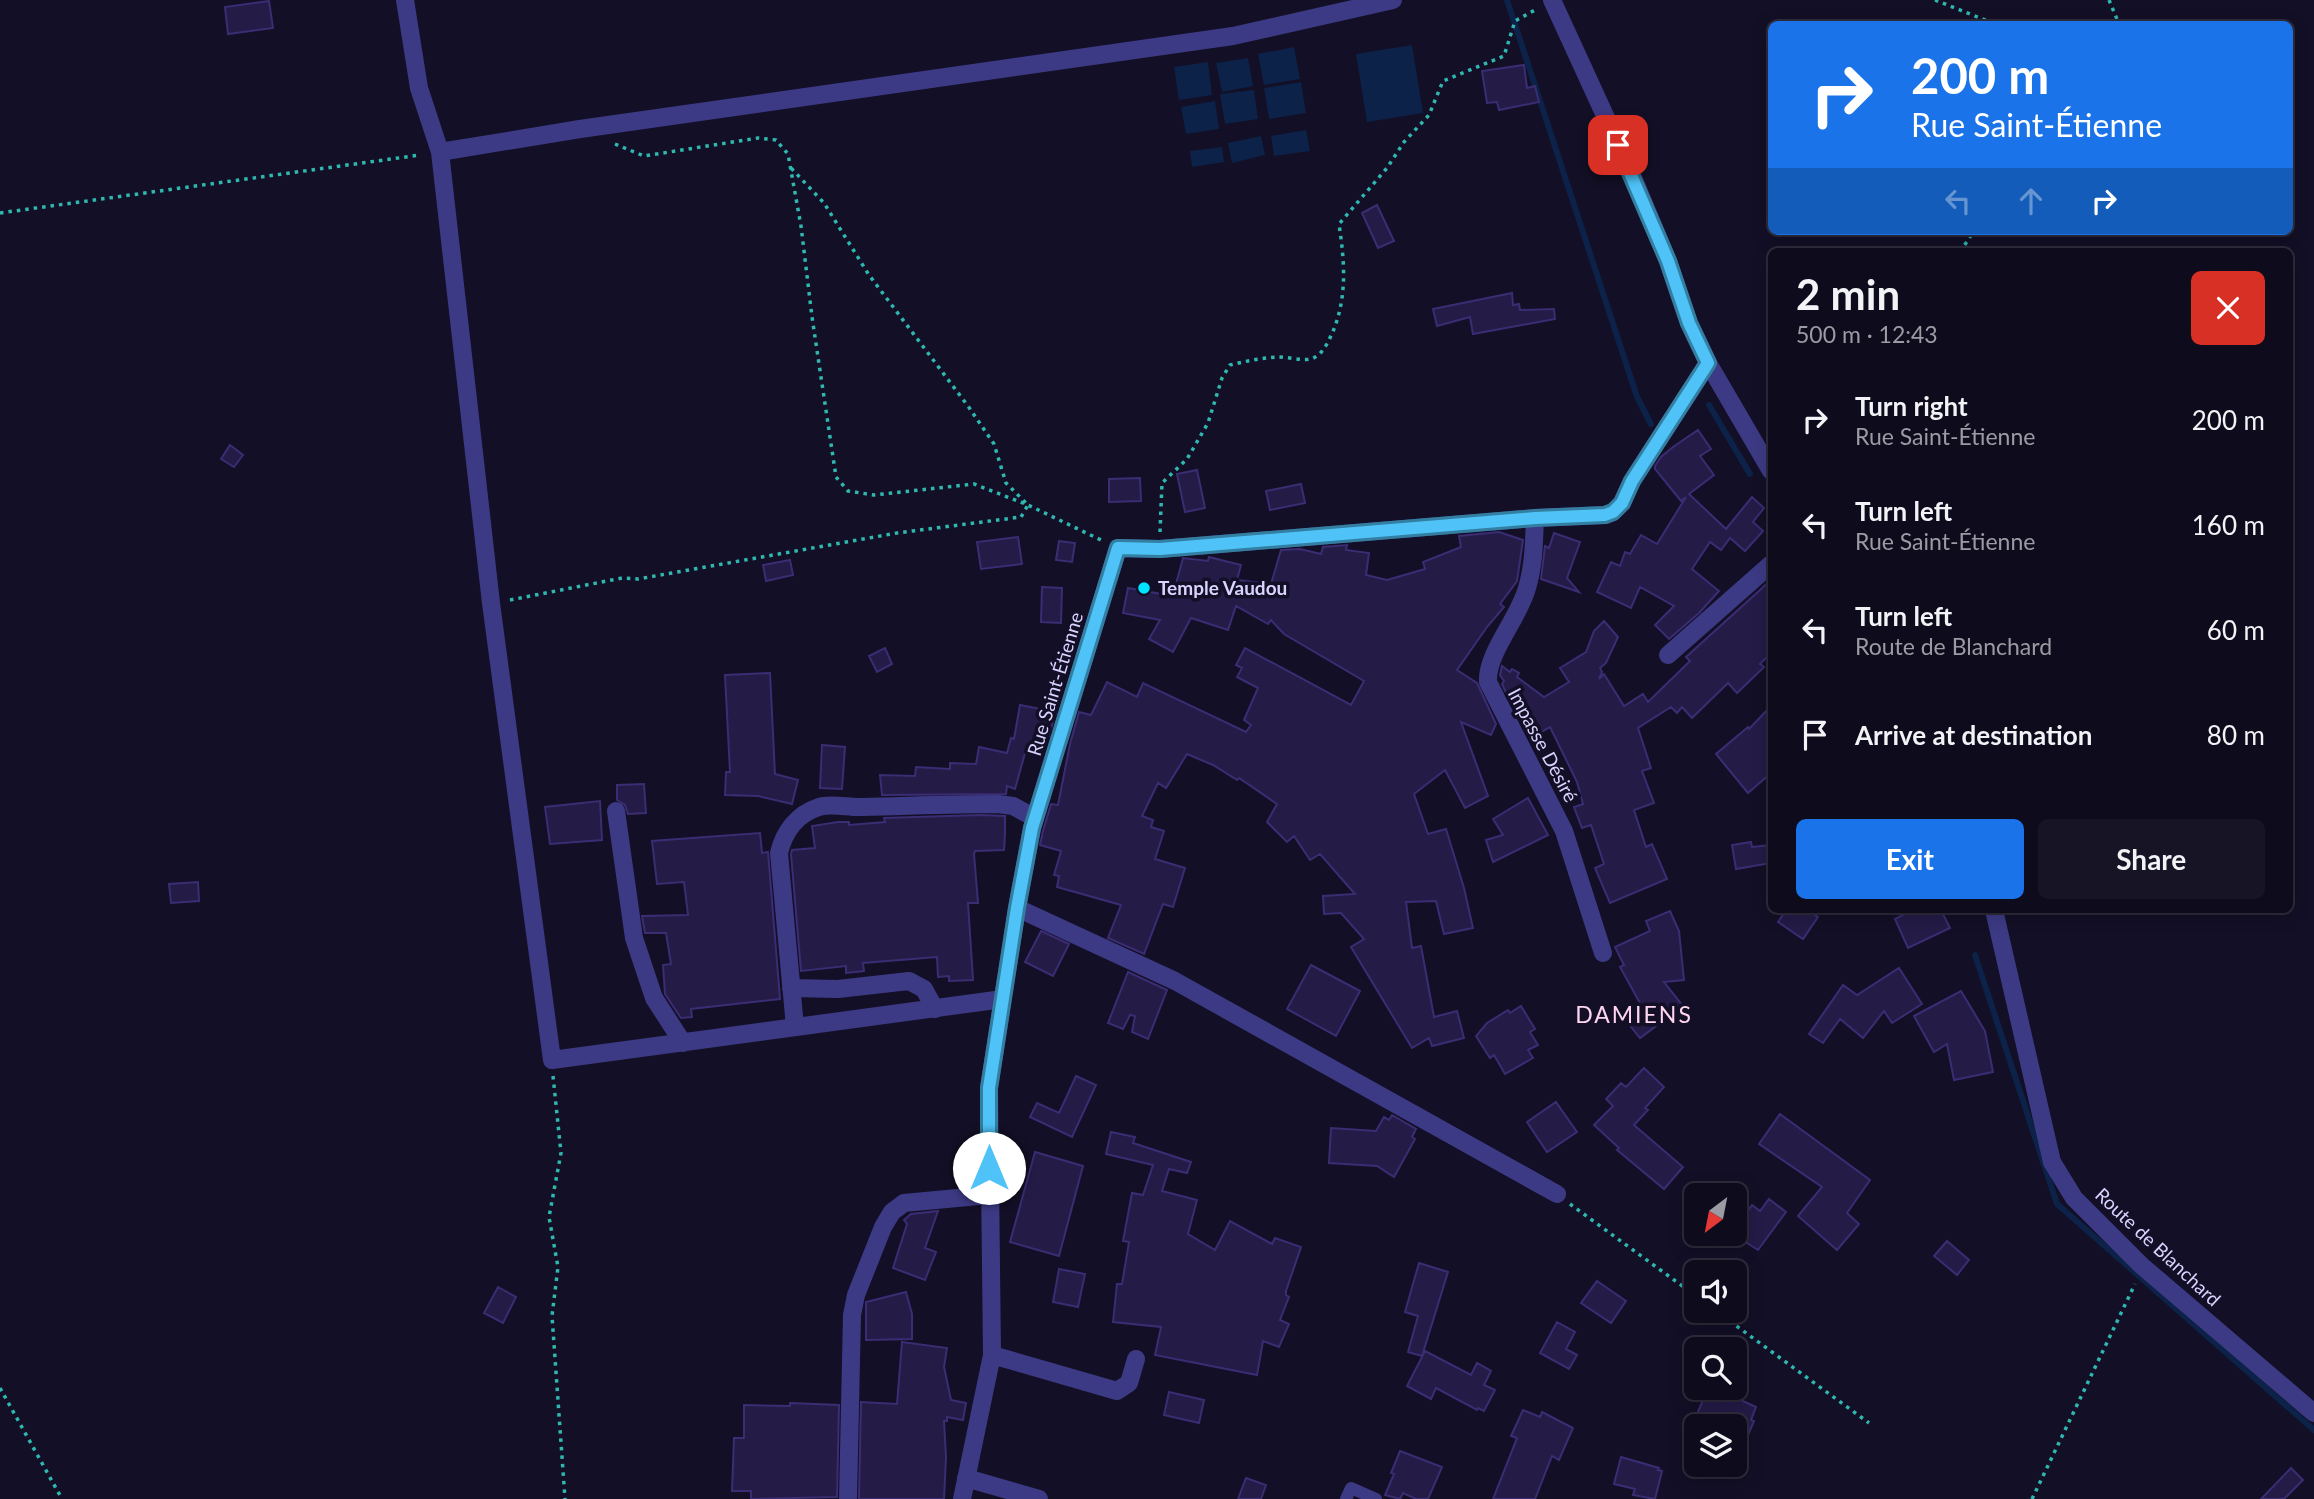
<!DOCTYPE html>
<html lang="en">
<head>
<meta charset="utf-8">
<style>
	body { margin:0; font-family:Lato,sans-serif; background:#171425; color:#f1f3f6; height:100vh; display:flex; flex-direction:column; font-size:26px; white-space:nowrap }
	* { box-sizing:border-box; margin:0 }
	p { font-size:23px; color:#9b9ba3 }
	.icon { flex:none; width:38px; height:38px; fill:none; stroke:currentColor; stroke-width:2; stroke-linecap:round; stroke-linejoin:round }
	.map { position:relative; flex:1; overflow:hidden }
	.sheet { position:absolute; left:1768px; top:248px; width:525px; height:665px; display:flex; flex-direction:column; background:#0e0b1c; border-radius:10px; box-shadow:0 4px 18px #0003,0 0 0 2px #2e2b3b }
	.sheet>* { flex:none }
	.banner { position:absolute; left:1768px; top:21px; width:525px; height:214px; border-radius:10px; box-shadow:0 4px 18px #0003,0 0 0 2px #2e2b3b; background:#1a73e8; color:#fff; overflow:hidden }
	.needle { width:46px; rotate:212deg }
	.fabs { position:absolute; left:1684px; top:1183px; display:grid; gap:14px }
	.fabs a { display:grid; place-items:center; width:63px; height:63px; border-radius:10px; background:#0e0b1c; box-shadow:0 4px 18px #0003,0 0 0 2px #2e2b3b; font-size:35px }
	.pin { position:absolute; display:grid; place-items:center; width:60px; height:60px; color:#fff; margin:-30px; border-radius:14px; box-shadow:0 4px 10px #0006 }
	.me { position:absolute; width:77px; margin:-38px; rotate:0deg; stroke-linejoin:round; filter:drop-shadow(0 0 5px #0008) }
	.turn { display:flex; align-items:center; gap:24px; height:147px; padding:0 28px; font-size:32px }
	.turn .icon { width:91px; height:91px; stroke-width:2.5 }
	.turn b { display:block; font-size:49px; line-height:60px }
	.lanes { display:flex; align-items:center; height:66px; padding:0 28px; background:#0003; justify-content:center; gap:35px; direction:ltr }
	.lanes .off { opacity:.35 }
	.round { display:grid; place-items:center; flex:none; width:74px; height:74px; border-radius:10px; background:#171425 }
	.overview { display:flex; align-items:center; justify-content:space-between; height:119px; padding:0 28px }
	h1 { font-size:42px; font-weight:700; line-height:52px }
	.primary-button { display:flex; gap:14px; margin-top:auto; padding:14px 28px }
	.primary-button a { flex:1; height:80px; border-radius:10px; background:#1a73e8; color:#fff; font-size:28px; font-weight:700; line-height:80px; text-align:center }
	.primary-button a+a { background:#171425; color:#f1f3f6 }
	ul { padding:0; list-style:none }
	li { display:flex; align-items:center; gap:21px; height:105px; padding:0 28px }
	li div { flex:1 }
	li b { display:block; font-size:26px }
	li em { font-style:normal }
	.map>svg:first-child { display:block }
</style>
</head>
<body>
<div class="map">
<svg width="2314" height="1499" viewBox="0 0 2314 1499">
	<rect width="100%" height="100%" fill="#130f26"/>
	<path fill="#0c2248" d="M1412,45L1423,113L1367,122L1356,54Z
		M1294,47L1300,79L1264,85L1258,54Z
		M1248,58L1253,86L1222,92L1216,63Z
		M1208,62L1212,95L1179,100L1174,67Z
		M1301,82L1306,113L1269,119L1264,88Z
		M1254,90L1258,119L1225,124L1220,94Z
		M1215,101L1219,129L1186,134L1181,107Z
		M1306,130L1310,151L1274,156L1271,136Z
		M1261,136L1265,155L1232,163L1228,143Z
		M1222,147L1224,162L1192,167L1190,151Z"/>
	<g fill="none" stroke-linecap="round" stroke-linejoin="round">
		<path stroke="#0c2248" stroke-width="6" d="M1507,0L1637,397L1651,424
			M1709,405L1750,474
			M1975,955L2057,1204L2314,1430"/>
	</g>
	<path fill="#241b47" stroke="#3b2d73" stroke-width="2" d="M269,1L273,28L228,34L225,7Z
		M1524,65L1527,88L1535,86L1539,102L1499,110L1497,102L1487,103L1482,71Z
		M1377,205L1394,241L1378,248L1362,213Z
		M1512,293L1513,305L1519,304L1520,310L1554,309L1555,319L1473,334L1470,317L1437,326L1433,309Z
		M1698,430L1711,449L1700,456L1714,475L1689,494L1726,529L1752,497L1764,508L1753,522L1763,531L1745,551L1730,538L1721,550L1710,542L1692,569L1719,591L1699,613L1669,639L1655,625L1674,606L1640,587L1631,608L1597,592L1611,562L1620,566L1625,552L1630,554L1641,535L1657,544L1686,497L1681,501L1655,469V466L1661,457L1673,447Z
		M230,445L243,455L234,467L221,459Z
		M1197,470L1205,508L1185,512L1177,474Z
		M1140,478L1141,501L1109,502V479Z
		M1301,484L1305,503L1270,510L1266,491Z
		M1499,532L1523,540L1517,581L1500,604L1504,607L1487,627L1457,670L1477,683L1496,724L1491,735L1461,722L1488,796L1465,808L1445,770L1414,794L1428,834L1446,829L1464,888L1473,928L1444,934L1436,901L1406,902L1412,948L1421,946L1434,1017L1457,1011L1464,1038L1432,1046L1429,1038L1412,1048L1351,947L1364,939L1341,913L1324,914L1323,896L1355,894L1320,854L1310,860L1294,836L1287,842L1267,822L1277,804L1239,778L1237,780L1213,765L1187,754L1166,788L1158,783L1142,816L1153,820L1151,827L1164,831L1155,859L1185,868L1173,907L1163,904L1144,954L1108,938L1121,905L1057,887L1059,876L1054,875L1061,851L1040,845L1043,831L1051,804L1058,805L1070,744L1079,712L1091,715L1107,682L1137,697L1143,683L1246,732L1251,725L1244,720L1258,688L1237,677L1242,668L1236,665L1245,648L1351,705L1364,681L1284,634L1271,620L1268,624L1236,606L1228,630L1191,618L1173,652L1149,639L1160,620L1123,613L1128,588L1167,595L1169,589L1174,591L1183,558L1208,561L1209,557L1241,565L1237,580L1271,584L1281,550L1300,549L1321,554L1323,547L1347,545L1346,550L1369,553L1366,575L1387,580L1425,569L1423,562L1461,547L1459,536Z
		M1554,533L1580,542L1567,578L1579,592L1541,579L1545,546L1549,548Z
		M1018,537L1022,564L981,569L977,542Z
		M1059,541L1075,543L1072,562L1056,560Z
		M790,560L793,575L766,581L763,565Z
		M1771,580V653L1760,664L1764,667L1737,693L1728,683L1692,718L1682,707L1677,713L1671,707L1638,728L1651,768L1642,771L1654,803L1634,810L1646,847L1652,844L1667,879L1610,903L1595,868L1604,864L1591,825L1582,828L1574,807L1583,804L1577,782L1550,727L1535,736L1510,692L1508,697L1502,684L1504,681L1500,675L1502,666L1510,672L1512,669L1519,673L1517,677L1544,697L1569,682L1560,668L1586,652L1594,631L1604,621L1618,637L1606,663L1600,668L1602,672L1599,679L1604,674L1624,706L1643,694L1648,702L1690,661L1686,657Z
		M1042,587L1062,588L1061,623L1041,622Z
		M885,648L892,664L877,672L869,656Z
		M770,673L775,774L798,780L792,804L758,796L725,795L726,772H730L725,675Z
		M1020,705L1056,712L1048,738L1038,736L1035,748L1027,746L1015,789L1007,786L1006,794L882,795L880,775L915,776L916,767L950,769V763L976,764L979,747L1007,753L1011,738L1014,739Z
		M1771,706V773L1748,793L1716,754L1748,727L1749,729Z
		M822,745L845,747L842,789L820,788Z
		M644,784L646,813L628,814L625,805L617,800V785Z
		M1528,798L1548,835L1493,862L1486,840L1503,835L1493,819Z
		M600,801L602,840L550,844L545,807Z
		M981,815L1005,816V834L1004,850L975,851L974,854L978,903H968L973,980L949,981V976L938,977L937,957L863,963L864,971L846,973V966L801,971L791,854L792,850L815,848L812,826L838,822H849V825L885,822L884,818Z
		M760,833L762,853L768,852L780,999L691,1009L692,1017L681,1018L665,994L663,965L671,964L666,933H645L642,916L688,915L684,882L657,884L652,841Z
		M1751,842L1752,847L1771,845V863L1736,869L1732,845Z
		M198,882L199,901L171,903L169,884Z
		M1786,910H1807L1818,917L1803,939L1778,922Z
		M1901,910H1941L1950,928L1908,948L1895,919L1903,915Z
		M1670,911L1679,931L1684,980L1664,982L1683,1006L1640,1038L1624,1018L1641,1005L1620,967L1624,965L1615,947L1650,931L1646,921Z
		M1041,931L1069,944L1053,976L1025,962Z
		M1311,965L1360,991L1336,1036L1287,1009Z
		M1899,968L1922,1004L1892,1023L1884,1011L1863,1038L1840,1019L1823,1043L1809,1034L1843,985L1857,995Z
		M1128,972L1167,990L1148,1039L1132,1032L1135,1016L1130,1015L1123,1029L1108,1023Z
		M1961,991L1985,1031L1993,1072L1954,1080L1947,1044L1934,1052L1914,1016Z
		M1521,1006L1535,1029L1530,1032L1538,1045L1528,1050L1533,1058L1505,1074L1494,1055L1490,1058L1476,1036L1487,1023L1508,1010L1510,1013Z
		M1644,1068L1664,1087L1645,1108L1648,1110L1634,1125L1683,1167L1664,1189L1617,1150L1619,1148L1594,1125L1613,1106L1606,1099L1621,1083L1626,1087Z
		M1076,1076L1096,1085L1072,1137L1030,1117L1037,1103L1059,1113Z
		M1556,1102L1577,1132L1547,1152L1527,1122Z
		M1780,1114L1870,1180L1847,1213L1859,1224L1837,1250L1798,1216L1822,1187L1759,1144Z
		M1392,1115L1416,1129L1412,1137L1415,1139L1394,1177L1377,1166L1329,1163L1331,1128L1376,1131L1384,1117L1389,1120Z
		M1111,1132L1135,1137L1133,1143L1191,1162L1187,1173L1169,1169L1162,1191L1197,1200L1188,1234L1215,1250L1230,1221L1272,1244L1275,1238L1301,1247L1286,1291V1295L1289,1297L1280,1320L1289,1324L1279,1347L1263,1341L1257,1375L1155,1355L1161,1327L1113,1322L1117,1284H1122L1129,1242L1123,1241L1132,1193L1143,1195L1153,1165L1106,1154Z
		M1035,1152L1083,1166L1059,1256L1010,1242Z
		M1769,1199L1786,1212L1758,1250L1733,1234L1752,1205L1760,1211Z
		M938,1211L925,1248L936,1252L925,1280L893,1268L907,1224L904,1220L911,1214Z
		M1947,1241L1969,1260L1957,1275L1934,1256Z
		M1419,1263L1448,1272L1422,1356L1408,1352L1418,1316L1405,1312Z
		M1059,1269L1085,1274L1078,1307L1053,1302Z
		M1597,1281L1626,1301L1611,1323L1581,1303Z
		M498,1287L516,1297L503,1323L484,1313Z
		M906,1292L912,1314V1339L866,1340V1302Z
		M1557,1322L1575,1332L1566,1349L1577,1355L1569,1369L1540,1353Z
		M902,1342L947,1348L944,1367L951,1400L966,1403L963,1420L947,1417V1421H944L946,1457L944,1499H859L861,1402L897,1404Z
		M1425,1351L1471,1375L1477,1363L1491,1371L1484,1385L1495,1390L1484,1411L1478,1408L1477,1410L1436,1388L1431,1399L1407,1386Z
		M1708,1388H1715L1756,1407L1751,1420L1754,1421L1734,1468V1426H1692Z
		M1169,1392L1204,1400L1199,1423L1164,1415Z
		M790,1403L839,1405L837,1497L751,1499V1491H732L734,1438H744V1405L790,1406Z
		M1523,1410L1540,1417L1542,1412L1573,1428L1559,1460L1552,1456L1535,1499H1493L1517,1438L1511,1436Z
		M1400,1451L1442,1467L1428,1499H1416L1403,1493L1400,1499L1385,1495L1394,1474L1391,1473Z
		M1621,1457L1659,1468L1658,1470L1662,1471L1655,1499L1633,1495L1635,1489L1614,1484Z
		M2291,1468L2303,1480L2284,1499H2261Z
		M1246,1478L1266,1485L1261,1499H1238Z"/>
	<g fill="none" stroke-linecap="round" stroke-linejoin="round">
		<path stroke="#2fb8b0" stroke-width="3.5" stroke-dasharray="3.5 5" stroke-linecap="butt" d="M1935,0L1995,24
			M2109,0L2119,24
			M615,144L644,156L758,138L776,140L788,154L801,226L812,317L836,477L848,491L874,495L974,484L1028,505L1101,540
			M0,213L420,155
			M1960,252L1974,231
			M1160,532L1162,483L1187,459L1208,423L1222,378L1230,365C1246,361 1262,358 1278,357C1288,357 1301,361 1311,359C1320,356 1325,348 1329,340C1348,302 1345,264 1339,224L1387,168L1404,142L1429,115L1443,81L1504,56L1515,21L1535,10
			M510,600L622,578L638,579L897,533L1021,517L1028,505L1006,483L994,444L968,406L869,275L824,203L791,168
			M553,1076L561,1153L549,1217L558,1267L552,1316L565,1499
			M1570,1204L1696,1296
			M1716,1311L1869,1423
			M0,1388L62,1499
			M2032,1499L2135,1284"/>
		<path stroke="#3d3a85" stroke-width="12" d="M1346,1499L1351,1488L1376,1499"/>
		<path stroke="#3d3a85" stroke-width="18" d="M405,0L419,88L440,152L491,603L552,1060L1003,999
			M440,152L580,129L1233,36L1393,0
			M1535,518C1534,541 1534,565 1527,588C1519,618 1486,654 1488,682L1564,831L1603,953
			M1668,655L1771,564
			M616,811L634,938L654,998L683,1043
			M1017,908L1175,981L1557,1194
			M791,988L838,989L909,981L924,989L935,1009
			M795,1027L779,853C784,832 797,814 819,807C832,803 849,808 863,807C908,806 953,804 998,804L1013,806L1035,818
			M992,1355L1117,1391L1129,1383L1136,1359
			M966,1478L1039,1499
			M848,1499L852,1315L856,1295L883,1227L892,1212L904,1203L989,1195
			M962,1499L992,1355L989,1088L1017,908L1032,828L1118,548L1160,549L1535,518L1605,515L1613,512L1622,503L1632,481L1708,363"/>
		<path stroke="#3d3a85" stroke-width="18" d="M1552,0L1629,168L1668,261L1689,323L1708,363L1771,471
			M1994,910L2052,1162L2074,1198L2142,1266L2314,1413"/>
	</g>
	<g fill="none" stroke-linecap="round" stroke-linejoin="round">
		<defs>
			<path id="route" d="M989,1168V1088L1017,908L1032,828L1118,548L1160,549L1535,518L1605,515L1613,512L1622,503L1632,481L1708,363L1689,323L1668,261L1618,145"/>
		</defs>
		<use href="#route" stroke="#337fa1" stroke-width="18"/>
		<use href="#route" stroke="#4fc3f7" stroke-width="12"/>
	</g>
	<circle fill="#00e5ff" stroke="#130f26" stroke-width="2.5" cx="1144" cy="588" r="7"/>
	<g text-anchor="middle" stroke-width="7" stroke-linejoin="round" paint-order="stroke">
		<g font-size="19" font-weight="bold" fill="#d9d4ff" stroke="#130f26" text-anchor="start">
			<text x="1158" y="595">Temple Vaudou</text>
		</g>
		<g font-size="19" fill="#d9d4ff" stroke="#130f26">
			<text transform="translate(1055 684) rotate(-73)" y="7">Rue Saint-Étienne</text>
			<text transform="translate(1543 745) rotate(62)" y="7">Impasse Désiré</text>
			<text transform="translate(2158 1247) rotate(43)" y="7">Route de Blanchard</text>
		</g>
		<g font-size="23" letter-spacing="2" fill="#ffd6f0" stroke="#130f26">
			<text x="1634" y="1023">DAMIENS</text>
		</g>
	</g>
</svg>
<div class="fabs">
<a><svg class="needle" viewBox="-14 -14 28 28"><path d="M0-13l5 13h-10z" fill="#e53935"/><path d="M0 13l5-13h-10z" fill="#9b9ba3"/></svg></a>
<a><svg class="icon" aria-label="sound" viewBox="0 0 24 24"><path d="M4 9h4l5-4v14l-5-4H4zM17 9q2 3 0 6"/></svg></a>
<a><svg class="icon" aria-label="search" viewBox="0 0 24 24"><circle cx="10" cy="10" r="6"/><path d="M15 15l6 6"/></svg></a>
<a><svg class="icon" aria-label="layers" viewBox="0 0 24 24"><path d="M12 4l9 5-9 5-9-5zM3 14l9 5 9-5"/></svg></a>
</div>
<div class="pin" style="left:1618px;top:145px;background:#d93025"><svg class="icon" aria-label="arrive" viewBox="0 0 24 24"><path d="M6 21V4h12l-3 4 3 4H6"/></svg></div>
<svg class="me" style="left:989px;top:1168px" viewBox="-20 -20 40 40"><circle r="19" fill="#fff"/><path d="M0-13L10 11 0 6-10 11z" fill="#4fc3f7"/></svg>
<div class="banner">
<div class="turn"><svg class="icon" aria-label="right" viewBox="0 0 24 24"><path d="M7 20v-9h11M14 6l5 5-5 5"/></svg><div><b>200 m</b>Rue Saint-Étienne</div></div>
<div class="lanes"><svg class="icon off" aria-label="left" viewBox="0 0 24 24"><path d="M17 20v-9H6M10 6l-5 5 5 5"/></svg><svg class="icon off" aria-label="ahead" viewBox="0 0 24 24"><path d="M12 20V5M6 11l6-6 6 6"/></svg><svg class="icon" aria-label="right" viewBox="0 0 24 24"><path d="M7 20v-9h11M14 6l5 5-5 5"/></svg></div>
</div>
<section class="sheet">
<div class="overview"><div><h1>2 min</h1><p>500 m · 12:43</p></div><a class="round" style="background:#d93025;color:#fff"><svg class="icon" aria-label="close" viewBox="0 0 24 24"><path d="M6 6l12 12M18 6L6 18"/></svg></a></div>
<ul>
<li><svg class="icon" aria-label="right" viewBox="0 0 24 24"><path d="M7 20v-9h11M14 6l5 5-5 5"/></svg><div><b>Turn right</b><p>Rue Saint-Étienne</p></div><em>200 m</em></li>
<li><svg class="icon" aria-label="left" viewBox="0 0 24 24"><path d="M17 20v-9H6M10 6l-5 5 5 5"/></svg><div><b>Turn left</b><p>Rue Saint-Étienne</p></div><em>160 m</em></li>
<li><svg class="icon" aria-label="left" viewBox="0 0 24 24"><path d="M17 20v-9H6M10 6l-5 5 5 5"/></svg><div><b>Turn left</b><p>Route de Blanchard</p></div><em>60 m</em></li>
<li><svg class="icon" aria-label="arrive" viewBox="0 0 24 24"><path d="M6 21V4h12l-3 4 3 4H6"/></svg><div><b>Arrive at destination</b></div><em>80 m</em></li>
</ul>
<div class="primary-button"><a>Exit</a><a>Share</a></div>
</section>
</div>
</body>
</html>
